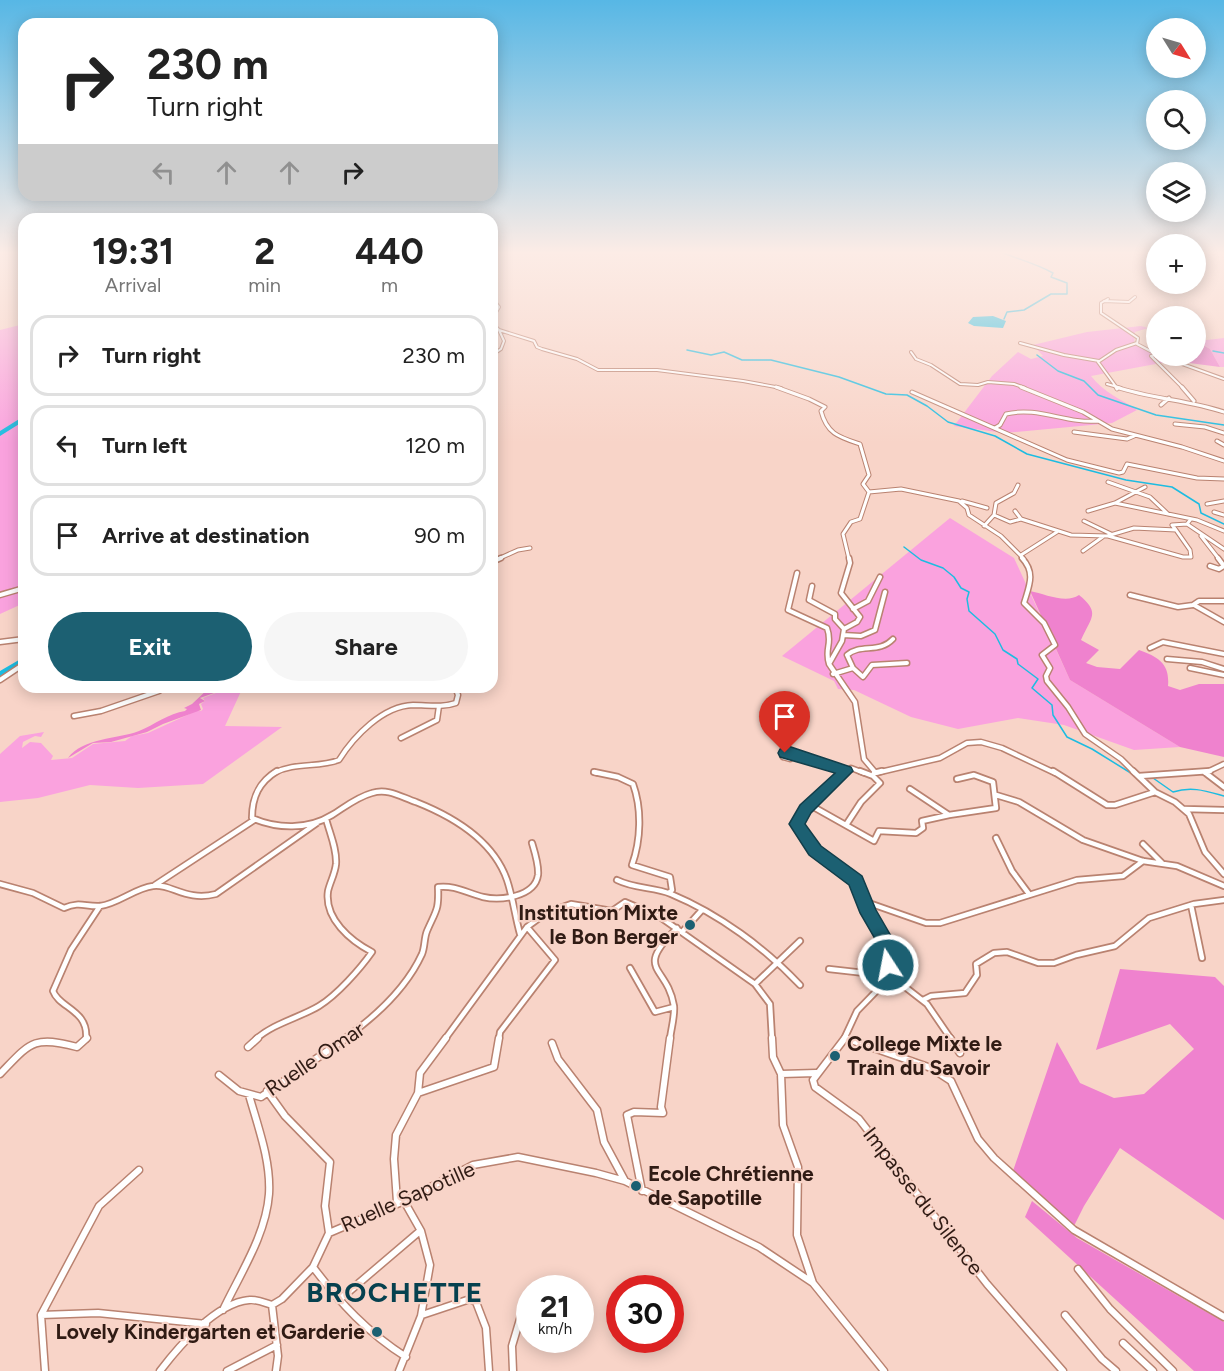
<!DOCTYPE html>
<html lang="en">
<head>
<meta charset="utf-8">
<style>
	body { margin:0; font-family:Figtree,sans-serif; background:#f6f6f6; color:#222; height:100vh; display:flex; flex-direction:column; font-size:22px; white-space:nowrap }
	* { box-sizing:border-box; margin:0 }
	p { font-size:20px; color:#767676 }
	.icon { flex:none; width:33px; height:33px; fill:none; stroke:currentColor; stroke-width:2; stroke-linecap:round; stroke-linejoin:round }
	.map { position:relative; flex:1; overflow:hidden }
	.panel { position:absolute; left:18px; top:213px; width:480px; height:480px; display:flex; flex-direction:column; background:#fff; border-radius:18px; box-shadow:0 3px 15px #0003 }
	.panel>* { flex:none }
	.top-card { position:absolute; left:18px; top:18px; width:480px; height:183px; border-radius:18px; box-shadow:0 3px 15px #0003; background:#fff; color:#222; overflow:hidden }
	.needle { width:39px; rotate:127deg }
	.buttons { position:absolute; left:1146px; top:18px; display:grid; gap:12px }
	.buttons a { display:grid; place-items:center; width:60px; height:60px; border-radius:50%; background:#fff; box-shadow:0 3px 15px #0003; font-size:30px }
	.speed { position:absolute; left:516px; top:1275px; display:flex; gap:12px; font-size:30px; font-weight:700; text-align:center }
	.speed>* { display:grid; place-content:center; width:78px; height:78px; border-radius:50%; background:#fff; box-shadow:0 3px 15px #0003; line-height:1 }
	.speed small { font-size:15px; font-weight:400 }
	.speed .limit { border:9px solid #d22; background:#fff; color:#111 }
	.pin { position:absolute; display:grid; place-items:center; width:51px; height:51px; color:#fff; margin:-62px -26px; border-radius:50% 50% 50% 0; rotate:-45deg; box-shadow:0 0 6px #0007 }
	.pin .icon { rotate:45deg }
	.me { position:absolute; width:66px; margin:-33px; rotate:349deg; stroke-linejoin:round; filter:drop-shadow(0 0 4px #0008) }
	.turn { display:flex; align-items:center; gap:21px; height:126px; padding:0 30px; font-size:27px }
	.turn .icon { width:78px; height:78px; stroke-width:2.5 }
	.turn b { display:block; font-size:42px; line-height:51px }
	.lanes { display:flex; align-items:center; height:57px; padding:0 30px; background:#0003; justify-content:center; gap:30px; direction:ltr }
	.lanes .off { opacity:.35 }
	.eta { display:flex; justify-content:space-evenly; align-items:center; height:102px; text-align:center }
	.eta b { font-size:36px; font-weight:700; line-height:42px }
	.primary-button { display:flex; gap:12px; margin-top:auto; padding:12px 30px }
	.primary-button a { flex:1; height:69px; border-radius:36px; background:#1c6072; color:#fff; font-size:24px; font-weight:700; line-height:69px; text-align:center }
	.primary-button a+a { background:#f6f6f6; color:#222 }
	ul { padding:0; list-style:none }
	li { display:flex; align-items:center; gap:18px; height:81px; margin:0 12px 9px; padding:0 18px; border:3px solid #e0e0e0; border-radius:18px }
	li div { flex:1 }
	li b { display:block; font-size:22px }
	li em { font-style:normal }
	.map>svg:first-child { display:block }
</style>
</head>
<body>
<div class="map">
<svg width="1224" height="1371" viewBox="0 0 1224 1371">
	<rect width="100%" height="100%" fill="#f8d4c8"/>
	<path fill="#faa2de" d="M24,324V603L0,614V330Z
		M1141,326L1148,328L1135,332L1134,345L1172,361L1091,376C1103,392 1121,399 1137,410L1112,423L1004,433L954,426L992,376L1018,352L1031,359L1043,356L1033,345L1087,332Z
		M1224,338V367H1220L1210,349L1198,341Z
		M950,518L1014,558L1070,680L1180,747L1134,750L1064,725L1018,718L958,729L911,717L854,690L838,689L834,681L782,656Z
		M231,687H243L225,726L282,727L203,784L138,788L90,785L38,798L0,802V754L20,736L44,732L41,737L35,736L23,742L22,748L30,742L41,743L53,756L51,760L72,758L93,744L125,741L132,736L148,733L196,711H201L203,709L201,704L205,701L203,698Z"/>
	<path fill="#ef82ce" d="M1196,341L1210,349L1220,367L1174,361L1161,356H1196Z
		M1030,591C1045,594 1066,604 1079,595C1101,613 1091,617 1081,640L1099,650L1086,663L1097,667L1120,669L1139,650C1159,657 1170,664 1168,686L1180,690L1199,684H1224V757L1180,747L1070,680Z
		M210,687H231L200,698L205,701L199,704L201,710L163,724L147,732L111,742L93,743L68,758C82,738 118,739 139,731C154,725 169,713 185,711L187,709L184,708L192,704Z
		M1120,969L1215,977L1224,986V1220L1120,1148L1084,1206L1074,1226L1013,1171L1057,1042L1080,1083L1114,1098L1144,1094L1194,1049L1170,1024L1096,1050Z
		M1032,1201L1077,1238L1224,1322V1371H1194L1025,1217Z"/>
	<path fill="#1dbce1" d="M993,316L1006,321L1003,328L974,326L968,323L973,317Z"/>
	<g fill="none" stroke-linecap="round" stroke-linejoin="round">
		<path stroke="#1dbce1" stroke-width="1.5" d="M998,251C1017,259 1035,263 1053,273L1051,277L1067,283V294H1051L1024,310L1007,312L1004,319
			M687,350L711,355L724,352L742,360H771L839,377L886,394L907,395L927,406L948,422L995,436L1027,454L1126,480L1172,487L1199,504L1201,513L1224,524
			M1213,351L1224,353
			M1037,355L1058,371L1084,381L1098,395L1156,415L1224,425
			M904,547L921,560L943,568L954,577L961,588L969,592L967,599L969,611L995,634L1003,650L1017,659L1018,664L1038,679L1032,688L1052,705L1053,715L1067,737L1092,749L1134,775
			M1153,778L1173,792C1192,786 1206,791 1224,796"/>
		<path fill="#1dbce1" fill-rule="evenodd" d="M24,416V421L0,436V431Z
			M24,657V664L0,678V671Z"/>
		<defs>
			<path id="street-far4" d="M492,298L499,307L492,319
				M1108,299L1101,303V313L1138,338L1137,344L1156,354
				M1104,301L1129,302L1135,297
				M492,323L499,330L504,341L501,349L492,355
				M499,330L534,341L537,347L542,349L577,359L598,370H657L743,381L781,388
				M1020,343L1064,355L1099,361
				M911,352L916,359L931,365L960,384L978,385L988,382L1014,384L1025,388
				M1156,355L1151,356L1183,388
				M1160,356L1224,379
				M1107,384L1121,388
				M1117,388L1098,362L1116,350L1137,343"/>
			<path id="street-far3" d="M776,387L809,399L825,407L821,411C827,434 839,437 860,444L869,475L863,484L869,492L860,519L851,522L843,534L849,559
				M1021,387L1083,412L1112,429L1182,447L1224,461
				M1116,387C1152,399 1188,400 1224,412
				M1116,387L1117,389
				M1182,387L1194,401
				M912,392L1067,460L1119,473L1123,472L1127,464L1197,478L1224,479
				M1161,405L1169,398
				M1175,424L1205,427L1224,433
				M995,428L1000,425L1006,414C1038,406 1066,424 1098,421
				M1074,432L1127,439L1134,436
				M1217,441L1224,445
				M1108,482L1150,497L1168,514
				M869,492L901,489L959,501L967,508L969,515L1001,536L1024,559
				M962,501L987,508
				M1115,503L1145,487
				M1207,504L1224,501
				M1015,511L1021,519
				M1088,511L1115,503L1197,520L1224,531
				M1214,512L1224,515
				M994,515L1010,522L1021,519L1071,535L1107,536L1134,528L1176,530L1172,525L1187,524
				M1191,519L1187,524L1224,549
				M1084,521L1111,534
				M492,523V530
				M984,526L994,515L996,503L1014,493L1018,485
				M1108,536L1183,557H1191L1190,550L1176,530
				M1201,536L1219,559
				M492,542L494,546L492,549
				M1083,551L1104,536
				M1021,555L1057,532
				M498,559L518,550L530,548"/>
			<path id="street-far2" d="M849,558L850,563L841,593L860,617L857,622L844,629L842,641L829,664L855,702L864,759L875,772
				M1022,558C1036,573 1029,586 1024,603L1044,623L1055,645L1042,655L1050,668L1046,676L1047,681L1068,707L1085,734L1121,759L1135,773
				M1218,558L1224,566
				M492,562L501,558
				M1210,566L1219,569L1224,566
				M797,573L788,610L827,628C833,644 824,648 829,664
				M812,586L809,600L835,614V619L844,629
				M0,595L24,588
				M1130,595L1178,607L1193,605L1199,601H1224
				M1194,605L1224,622
				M853,609L868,601L880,577
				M843,635L861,636L875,630L885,592
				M0,642L24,639
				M1150,648L1163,642L1224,654
				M1167,659L1202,662L1224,669
				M853,668L863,677L872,665L907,663
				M1190,668L1224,675
				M833,674L853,668L847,655C861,643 879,654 893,639
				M0,680L24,664
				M74,716L101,711L159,691L164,687
				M401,738L437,720L439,706
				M783,757L787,752L846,771
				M783,757L790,759
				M594,772L597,773
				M274,773C295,762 318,768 339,760C354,736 383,706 413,705C428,705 442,708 456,703L458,695L455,687
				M846,773L851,768L864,773
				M876,773L940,758L967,743L981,742L1002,748L1055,773
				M1205,773L1224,764"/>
			<path id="street-far1" d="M277,771C259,782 252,797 252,818C277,829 308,830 332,815C345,807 357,797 372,793C388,788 401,797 416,802C454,817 493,840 507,880C513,898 515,916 520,934
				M1053,771L1107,805H1115L1155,792
				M1133,771L1155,792L1175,802L1189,814L1205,852L1224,874
				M594,772L618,777L633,784C642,809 641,840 632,865L670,877L672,890L669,893
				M874,773L882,771
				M1207,774L1224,787
				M1139,776L1210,771
				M910,789L949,815L996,808L993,782L974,775L957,779
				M996,795L1019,802L1083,840L1143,861L1177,866L1224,886
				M810,805L874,841L879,831L916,833L923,828L922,821L949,815
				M1184,809L1224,810
				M846,825L861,802L880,783L873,776L860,771
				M996,838L1012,871L1029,894
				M1143,844L1162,863
				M617,880C635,889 654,887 671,894C719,914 765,948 800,985
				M0,884L33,893L64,908C80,901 85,907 100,906C118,904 135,888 153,886C171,883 186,902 216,894L317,823
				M155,885L254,820
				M866,902L926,923H940L1077,880L1123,876L1143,861
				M1191,905L1202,958
				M683,931L701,911
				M630,968L655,1012L674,1007
				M829,969L891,976L927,1004L951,1039
				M755,984L800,941
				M923,1000L931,996L965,993L977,975L976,964L994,953L1007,952L1038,963H1054L1076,955L1115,946L1149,918L1194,904L1224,900
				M845,1038L848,1039
				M86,1039C89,1010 59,1008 53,991L71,950L100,906
				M256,1039C274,1023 299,1018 319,1006C337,995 360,969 372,952C351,941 324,919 328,891C330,882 335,874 336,864C337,849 330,834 326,819
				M344,1039C375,1017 406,989 422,954C425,947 424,938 427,931C436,910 439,911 438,887C455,885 467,893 483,897C500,901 535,897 538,875C539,865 535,853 532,843
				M445,1039L527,927L546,913L571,904L612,911L625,902L660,917L755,984L770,1004L772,1039
				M499,1039L500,1032L555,960L527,927
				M670,1039C671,1029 675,1016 674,1006C667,964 633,972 677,928
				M844,1039L857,1011L891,976L882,936L869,913L856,881L815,851L796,824L816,799L847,771"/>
			<path id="street" d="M772,1038L773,1057L781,1074L783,1125L798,1167L797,1235L813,1283
				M845,1038L813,1080L815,1087L859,1119L987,1284L1063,1371
				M845,1038L931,1068L951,1081L978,1139L994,1158L1074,1230L1224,1317
				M950,1038L960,1053
				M552,1043L558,1059L597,1110L604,1142L625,1181
				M248,1047L258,1038
				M0,1074C30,1043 33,1035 77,1047L87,1038
				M781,1074L816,1073
				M219,1075L239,1091L261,1097L346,1038
				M418,1093L494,1067L499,1038
				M642,1191L627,1115L634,1112L663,1113L661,1107L670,1038
				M397,1202L394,1159L396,1135L418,1093L420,1073L446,1038
				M329,1233L404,1201L473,1165L518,1157L596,1173L625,1181L759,1247L813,1283L884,1371
				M313,1267C340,1303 368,1333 406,1357
				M1078,1269L1110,1309L1173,1371
				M339,1300L420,1231
				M272,1305L278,1356L276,1371
				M223,1310C240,1274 266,1235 269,1194C271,1161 258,1127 249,1095
				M41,1315L98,1313L206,1324
				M422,1315L470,1299L476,1302L486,1328L489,1371
				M1065,1315L1102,1359L1116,1371
				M1123,1343L1153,1371
				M45,1371L41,1315L99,1206L139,1170
				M160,1371C179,1346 216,1303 249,1300C257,1299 265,1303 272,1305L282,1299L313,1267L329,1233L325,1206L330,1162L285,1116L267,1091
				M227,1371L277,1345
				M399,1371L421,1316L430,1265L421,1231L404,1201
				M513,1371L512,1346L526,1299"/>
		</defs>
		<use href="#street-far4" stroke="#b98270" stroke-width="4"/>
		<use href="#street-far3" stroke="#b98270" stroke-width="5"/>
		<use href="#street-far2" stroke="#b98270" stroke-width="7"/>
		<use href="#street-far1" stroke="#b98270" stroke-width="8"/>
		<use href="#street" stroke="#b98270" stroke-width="9"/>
		<use href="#street-far4" stroke="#fff" stroke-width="2"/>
		<use href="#street-far3" stroke="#fff" stroke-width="3"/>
		<use href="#street-far2" stroke="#fff" stroke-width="4"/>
		<use href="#street-far1" stroke="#fff" stroke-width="4.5"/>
		<use href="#street" stroke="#fff" stroke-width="6"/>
	</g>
	<linearGradient id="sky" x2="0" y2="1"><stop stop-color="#57b7e5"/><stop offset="0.57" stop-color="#fcece6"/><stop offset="1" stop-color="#fcece6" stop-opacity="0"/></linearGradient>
	<rect width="1224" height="443" fill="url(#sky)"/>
	<path fill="#1c6072" stroke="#123e4a" stroke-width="1.5" d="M788,746L851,767L853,771L811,813L805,824L821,846L862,876L876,910L891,936L896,965L894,970L888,972L881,970L874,937L860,913L849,885L809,855L789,824L800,805L835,773L780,757L778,753L780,749Z"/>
	<g fill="#1c6072" stroke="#f8d4c8" stroke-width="2">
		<circle cx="690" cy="925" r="6"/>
		<circle cx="835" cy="1056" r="6"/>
		<circle cx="636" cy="1186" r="6"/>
		<circle cx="377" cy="1332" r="6"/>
	</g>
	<g text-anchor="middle" stroke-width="4.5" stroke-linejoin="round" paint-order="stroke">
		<g font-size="21" font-weight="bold" fill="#301b14" stroke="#f8d4c8" text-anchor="end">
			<text x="678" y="920">Institution Mixte<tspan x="678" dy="24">le Bon Berger</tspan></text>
			<text x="847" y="1051" text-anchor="start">College Mixte le<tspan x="847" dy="24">Train du Savoir</tspan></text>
			<text x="648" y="1181" text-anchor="start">Ecole Chrétienne<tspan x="648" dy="24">de Sapotille</tspan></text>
			<text x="365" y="1339">Lovely Kindergarten et Garderie</text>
		</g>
		<g font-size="21" fill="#301b14" stroke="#f8d4c8">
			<text transform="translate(315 1059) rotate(-34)" y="7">Ruelle Omar</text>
			<text transform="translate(408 1197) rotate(-24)" y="7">Ruelle Sapotille</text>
			<text transform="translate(923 1201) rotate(52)" y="7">Impasse du Silence</text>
		</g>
		<g font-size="28" font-weight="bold" letter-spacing="1.5" fill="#06414f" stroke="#f8d4c8">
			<text x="395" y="1302">BROCHETTE</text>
		</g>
	</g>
</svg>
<div class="buttons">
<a><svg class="needle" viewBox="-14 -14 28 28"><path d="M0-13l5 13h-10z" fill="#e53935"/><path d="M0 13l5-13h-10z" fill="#767676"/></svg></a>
<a><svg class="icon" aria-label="search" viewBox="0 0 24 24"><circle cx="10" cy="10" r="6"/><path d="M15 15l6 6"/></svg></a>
<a><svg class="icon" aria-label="layers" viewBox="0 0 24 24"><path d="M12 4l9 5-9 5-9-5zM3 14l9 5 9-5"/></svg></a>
<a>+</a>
<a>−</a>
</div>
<div class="speed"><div>21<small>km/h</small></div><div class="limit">30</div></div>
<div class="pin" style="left:785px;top:753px;background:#d93025"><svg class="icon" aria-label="arrive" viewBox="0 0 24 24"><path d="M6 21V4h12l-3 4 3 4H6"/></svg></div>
<svg class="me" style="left:888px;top:965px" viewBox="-20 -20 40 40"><circle r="17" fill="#1c6072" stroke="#fff" stroke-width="3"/><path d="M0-11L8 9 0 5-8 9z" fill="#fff"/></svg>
<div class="top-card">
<div class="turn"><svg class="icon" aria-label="right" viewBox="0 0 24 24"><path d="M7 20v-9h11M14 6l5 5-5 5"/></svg><div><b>230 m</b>Turn right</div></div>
<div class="lanes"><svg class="icon off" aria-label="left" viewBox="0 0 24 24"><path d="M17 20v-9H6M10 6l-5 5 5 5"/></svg><svg class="icon off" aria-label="ahead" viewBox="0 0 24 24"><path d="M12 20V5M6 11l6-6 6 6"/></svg><svg class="icon off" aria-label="ahead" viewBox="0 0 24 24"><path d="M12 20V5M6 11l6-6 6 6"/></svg><svg class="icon" aria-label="right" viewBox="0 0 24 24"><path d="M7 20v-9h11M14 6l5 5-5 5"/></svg></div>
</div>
<section class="panel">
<div class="eta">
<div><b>19:31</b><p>Arrival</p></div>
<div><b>2</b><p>min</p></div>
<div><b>440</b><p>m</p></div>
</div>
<ul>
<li><svg class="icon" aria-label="right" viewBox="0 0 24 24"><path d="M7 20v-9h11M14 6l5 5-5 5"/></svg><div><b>Turn right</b></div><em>230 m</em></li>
<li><svg class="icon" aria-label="left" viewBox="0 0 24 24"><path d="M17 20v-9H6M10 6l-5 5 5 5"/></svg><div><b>Turn left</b></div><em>120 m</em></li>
<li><svg class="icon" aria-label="arrive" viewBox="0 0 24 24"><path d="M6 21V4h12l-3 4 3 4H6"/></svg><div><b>Arrive at destination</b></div><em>90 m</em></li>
</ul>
<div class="primary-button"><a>Exit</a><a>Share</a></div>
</section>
</div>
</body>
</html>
